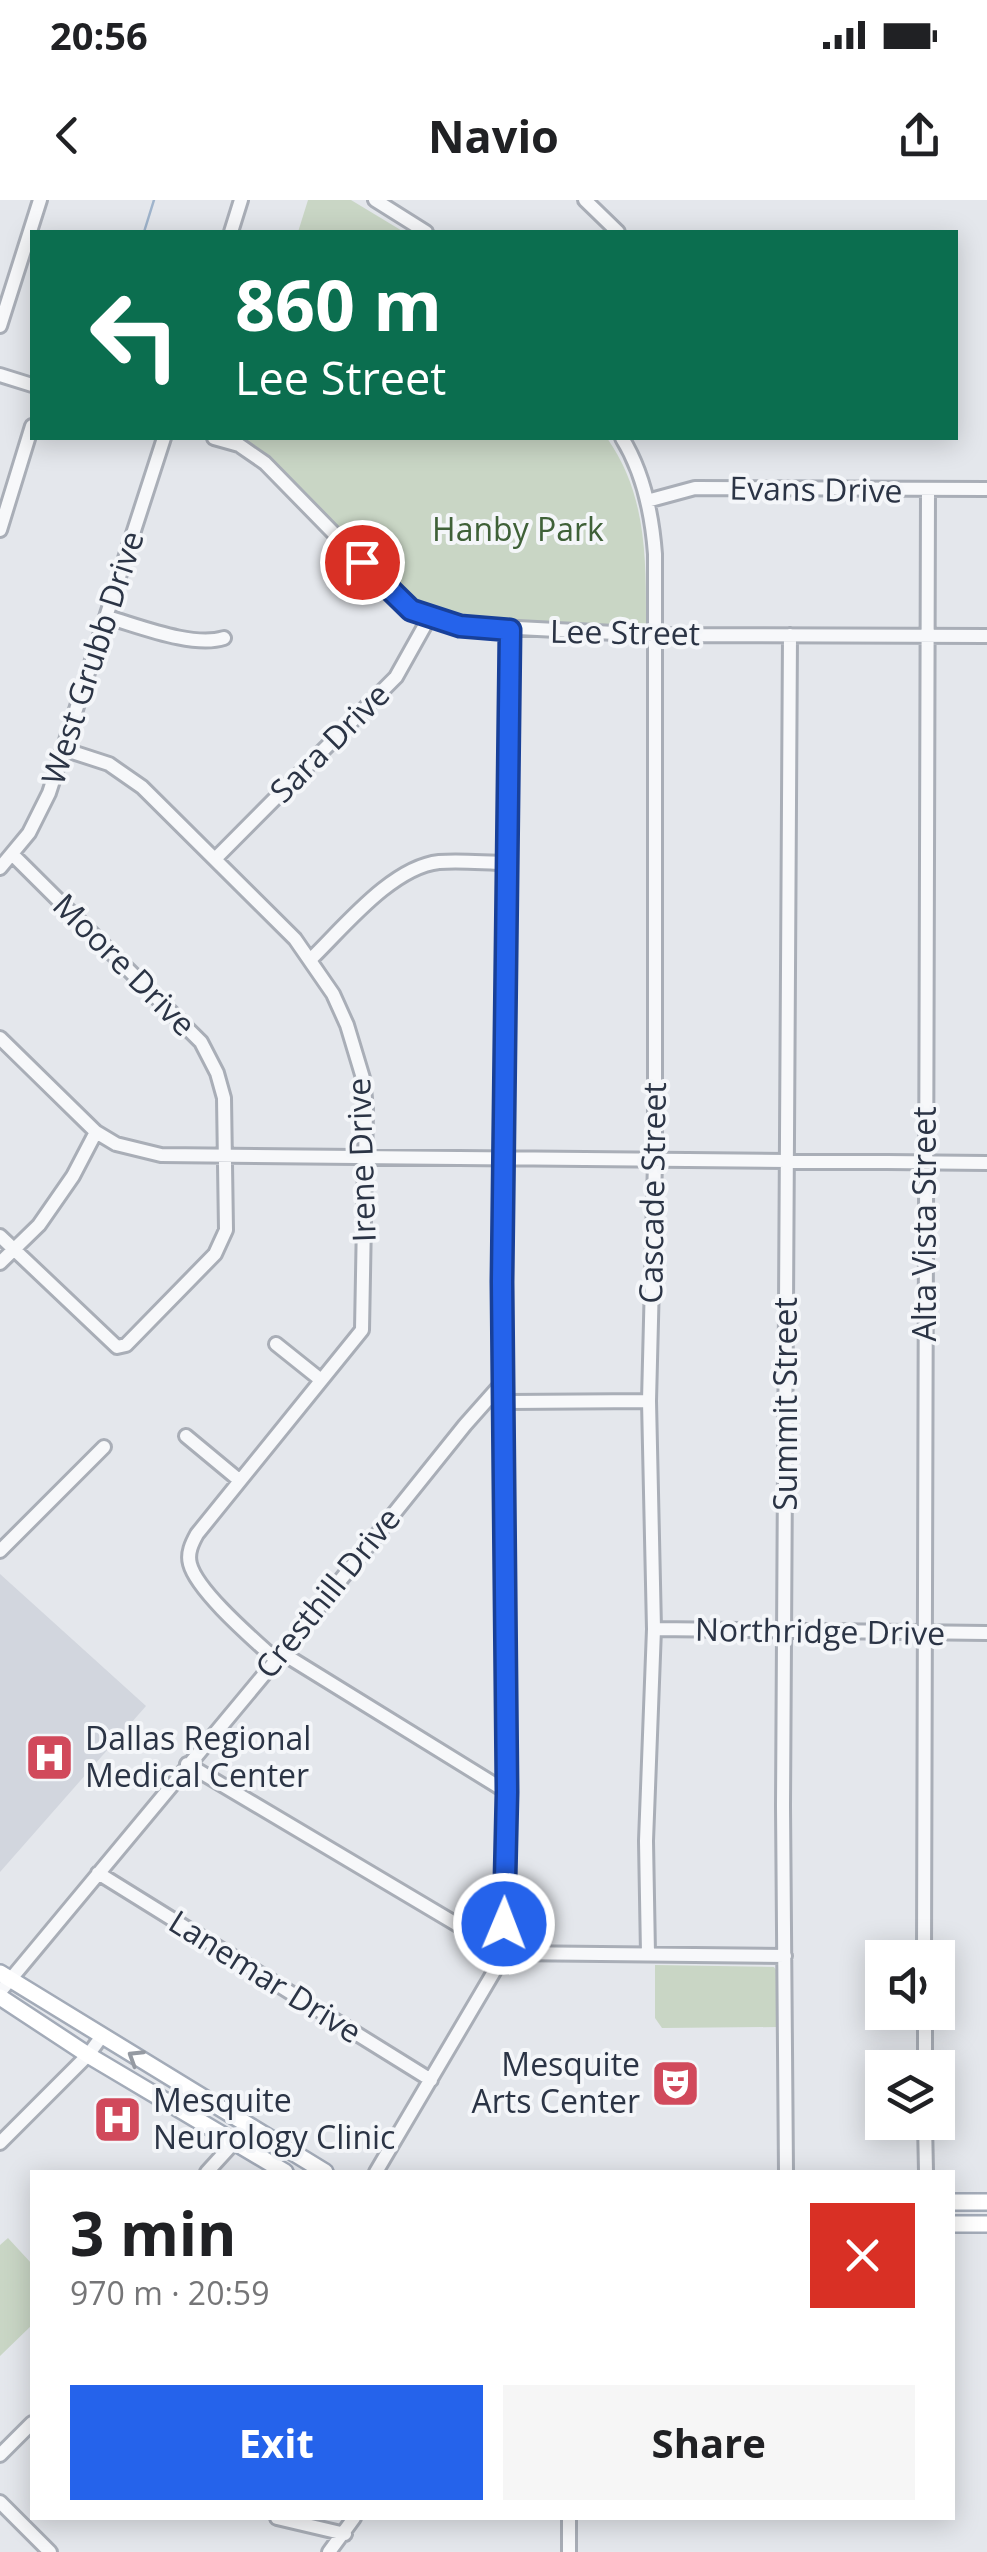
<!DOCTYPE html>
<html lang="en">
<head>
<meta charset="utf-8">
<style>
	body { margin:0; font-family:"Open Sans",sans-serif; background:#f6f6f6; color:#202124; height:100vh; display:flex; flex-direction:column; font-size:38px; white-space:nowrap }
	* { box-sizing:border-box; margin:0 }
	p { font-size:32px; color:#757577 }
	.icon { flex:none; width:55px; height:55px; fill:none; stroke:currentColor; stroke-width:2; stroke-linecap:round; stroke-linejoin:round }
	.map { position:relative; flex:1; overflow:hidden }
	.panel { position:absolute; left:30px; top:1970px; width:925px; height:350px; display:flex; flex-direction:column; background:#fff; border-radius:0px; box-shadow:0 5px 25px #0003 }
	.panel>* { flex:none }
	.hud { position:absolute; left:30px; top:30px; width:928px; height:210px; border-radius:0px; box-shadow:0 5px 25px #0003; background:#0b6e4f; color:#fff; overflow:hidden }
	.tools { position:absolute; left:865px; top:1740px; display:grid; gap:20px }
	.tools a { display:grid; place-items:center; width:90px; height:90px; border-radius:0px; background:#fff; box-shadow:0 5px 25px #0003; font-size:50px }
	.pin { position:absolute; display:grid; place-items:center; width:85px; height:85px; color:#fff; margin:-42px; border:5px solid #fff; border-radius:50%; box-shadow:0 2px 10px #0007 }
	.me { position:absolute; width:110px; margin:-55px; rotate:1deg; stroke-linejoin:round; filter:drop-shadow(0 0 8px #0008) }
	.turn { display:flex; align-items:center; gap:35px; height:210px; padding:0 40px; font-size:45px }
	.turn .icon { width:130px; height:130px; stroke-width:2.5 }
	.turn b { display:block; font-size:70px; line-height:85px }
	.round { display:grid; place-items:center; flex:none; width:105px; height:105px; border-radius:0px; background:#f6f6f6 }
	.summary { display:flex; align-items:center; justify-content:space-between; height:170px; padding:0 40px }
	h1 { font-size:60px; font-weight:700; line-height:75px }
	.cta { display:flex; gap:20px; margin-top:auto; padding:20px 40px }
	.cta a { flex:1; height:115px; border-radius:0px; background:#2563eb; color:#fff; font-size:40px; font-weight:700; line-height:115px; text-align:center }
	.cta a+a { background:#f6f6f6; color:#202124 }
	.status { display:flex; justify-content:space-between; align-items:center; height:70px; padding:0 50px; background:#fff; direction:ltr }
	.status svg { height:28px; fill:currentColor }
	header { display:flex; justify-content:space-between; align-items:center; height:130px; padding:0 40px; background:#fff; font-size:45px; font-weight:700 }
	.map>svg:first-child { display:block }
</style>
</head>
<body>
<div class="status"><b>20:56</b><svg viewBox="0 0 49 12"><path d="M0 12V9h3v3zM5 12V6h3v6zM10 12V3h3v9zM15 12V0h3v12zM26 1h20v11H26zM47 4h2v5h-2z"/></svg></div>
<header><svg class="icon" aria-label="back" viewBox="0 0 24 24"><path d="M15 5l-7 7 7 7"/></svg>Navio<svg class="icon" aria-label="share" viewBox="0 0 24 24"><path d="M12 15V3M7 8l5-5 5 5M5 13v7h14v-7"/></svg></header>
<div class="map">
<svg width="987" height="2352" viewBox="0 0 987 2352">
	<rect width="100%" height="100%" fill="#e4e7ec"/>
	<path fill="#d2d6de" d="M0,1374L146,1506L0,1672Z"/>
	<path fill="#c9d6c5" d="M308,0H351L404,32H298Z
		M231,238H607C647,295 646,358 646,426C589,425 500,432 447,418C431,414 419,404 406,395L269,258Z
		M655,1765L774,1767L778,1773L777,1827L662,1828L655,1818Z
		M8,2038L32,2064V2125L0,2156V2045Z"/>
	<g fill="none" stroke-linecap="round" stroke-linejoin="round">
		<path stroke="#9fb4cc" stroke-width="2.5" d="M144,32L154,0"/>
		<defs>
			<path id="minor" d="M375,0L426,32
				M585,0L618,32
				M231,32L241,0
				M0,126L40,0
				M0,175L32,185
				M214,238L239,245L265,263L400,401L429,418L460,425L654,435L987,436
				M622,238C643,272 652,314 655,354V961L649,1201L654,1429L646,1641L648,1754
				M647,301L695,288L987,289
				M0,330L32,226
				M107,417C139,426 193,448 224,438
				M66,550L109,564L142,587L295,739L333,794L347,825L363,878L366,909L362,1130L197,1334C192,1343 187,1353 190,1364C197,1391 253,1439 275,1459
				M216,658L396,477L429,418
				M0,668L29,633L49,593L164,238
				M311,759C344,727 392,667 439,662C461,660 486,663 508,663
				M0,838L96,932L116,944L161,955L987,963
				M0,1036L117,1147L126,1145L215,1054L226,1030L224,898L217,873L201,842L13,655
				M0,1063L39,1025L73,976L96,932
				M276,1144L321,1180
				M503,1202L649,1201
				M186,1236L239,1280
				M0,1351L104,1247
				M654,1429L987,1433
				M282,1453L507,1592
				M187,1564L505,1753L785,1756
				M98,1673L431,1880
				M924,1758L928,291
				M0,1792L282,1453L465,1225L504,1181
				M925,1812V1868
				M925,1922L926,1972
				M0,1943L88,1855L102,1836
				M207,1972L248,1927
				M376,1972L505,1753L502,1133L510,430
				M786,1972L783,1606L790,435
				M0,2255L32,2223
				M0,2302L50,2352
				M277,2318L345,2334
				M329,2352L354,2318
				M569,2352V2318"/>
			<path id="major" d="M0,1773L325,1972
				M0,1797L88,1855L285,1972
				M952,2002H987
				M952,2024H987"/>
		</defs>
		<use href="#minor" stroke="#a9aeb7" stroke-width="18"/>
		<use href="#major" stroke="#a3abb8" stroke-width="20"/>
		<use href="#minor" stroke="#f7f8fa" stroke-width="12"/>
		<use href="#major" stroke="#fff" stroke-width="15"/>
	</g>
	<defs><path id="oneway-chevron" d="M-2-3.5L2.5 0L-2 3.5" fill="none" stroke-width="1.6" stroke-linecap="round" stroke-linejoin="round" transform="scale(2.5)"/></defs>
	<use stroke="#959aa2" href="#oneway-chevron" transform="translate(135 1857) rotate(-148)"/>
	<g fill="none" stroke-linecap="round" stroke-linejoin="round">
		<defs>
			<path id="route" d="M362,362L411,410L460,426L510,430L502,1082L507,1592L504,1724"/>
		</defs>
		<use href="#route" stroke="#184099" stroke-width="25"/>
		<use href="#route" stroke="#2563eb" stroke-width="18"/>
	</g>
	<defs>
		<symbol id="hospital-square" viewBox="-11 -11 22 22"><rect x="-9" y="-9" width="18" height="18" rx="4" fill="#d1495b" stroke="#f4f6f9"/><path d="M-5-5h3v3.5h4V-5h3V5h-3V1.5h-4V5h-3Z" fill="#fff"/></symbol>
		<symbol id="theatre-square" viewBox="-11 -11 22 22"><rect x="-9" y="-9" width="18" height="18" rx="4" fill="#d1495b" stroke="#f4f6f9"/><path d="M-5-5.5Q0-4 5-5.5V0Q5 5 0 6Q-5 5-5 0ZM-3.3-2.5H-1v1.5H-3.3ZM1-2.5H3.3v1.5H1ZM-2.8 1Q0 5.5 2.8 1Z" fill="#fff"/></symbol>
	</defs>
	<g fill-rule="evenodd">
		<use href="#hospital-square" x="22" y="1530" width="55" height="55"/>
		<use href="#theatre-square" x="648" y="1856" width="55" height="55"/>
		<use href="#hospital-square" x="90" y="1892" width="55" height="55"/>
	</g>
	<g text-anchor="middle" stroke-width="8" stroke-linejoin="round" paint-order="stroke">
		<g font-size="32" fill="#2b3445" stroke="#f4f6f9">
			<text transform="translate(816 290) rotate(1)" y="11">Evans Drive</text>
			<text transform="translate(625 433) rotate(1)" y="11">Lee Street</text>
			<text transform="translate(93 458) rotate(-72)" y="11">West Grubb Drive</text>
			<text transform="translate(330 543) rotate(-45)" y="11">Sara Drive</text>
			<text transform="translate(124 765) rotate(45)" y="11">Moore Drive</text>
			<text transform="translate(362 960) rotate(-92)" y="11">Irene Drive</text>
			<text transform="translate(653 993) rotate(-89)" y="11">Cascade Street</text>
			<text transform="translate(925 1024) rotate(-90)" y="11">Alta Vista Street</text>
			<text transform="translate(786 1204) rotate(-90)" y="11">Summit Street</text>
			<text transform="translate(328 1393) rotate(-51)" y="11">Cresthill Drive</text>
			<text transform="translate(820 1432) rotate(1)" y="11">Northridge Drive</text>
			<text transform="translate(265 1777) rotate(32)" y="11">Lanemar Drive</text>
		</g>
		<g font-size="32" fill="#3f6138" stroke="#f4f6f9">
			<text x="518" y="341">Hanby Park</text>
		</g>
		<g font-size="32" fill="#2b3445" stroke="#f4f6f9" text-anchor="start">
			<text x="85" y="1550">Dallas Regional<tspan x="85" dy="37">Medical Center</tspan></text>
			<text x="640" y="1876" text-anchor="end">Mesquite<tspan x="640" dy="37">Arts Center</tspan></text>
			<text x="153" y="1912">Mesquite<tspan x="153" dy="37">Neurology Clinic</tspan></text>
		</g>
	</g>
</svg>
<div class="tools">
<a><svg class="icon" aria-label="sound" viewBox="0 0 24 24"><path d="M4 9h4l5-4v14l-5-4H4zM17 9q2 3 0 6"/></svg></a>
<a><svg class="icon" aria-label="layers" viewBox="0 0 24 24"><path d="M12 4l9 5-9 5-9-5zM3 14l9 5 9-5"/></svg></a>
</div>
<div class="pin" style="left:362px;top:362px;background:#d93025"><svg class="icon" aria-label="arrive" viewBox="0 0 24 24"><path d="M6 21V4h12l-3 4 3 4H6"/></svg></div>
<svg class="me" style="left:504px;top:1724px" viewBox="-20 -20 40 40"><circle r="17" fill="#2563eb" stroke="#fff" stroke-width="3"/><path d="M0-11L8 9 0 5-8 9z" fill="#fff"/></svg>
<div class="hud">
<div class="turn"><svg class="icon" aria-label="left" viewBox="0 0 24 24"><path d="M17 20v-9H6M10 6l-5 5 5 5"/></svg><div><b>860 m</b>Lee Street</div></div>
</div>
<section class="panel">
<div class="summary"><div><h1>3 min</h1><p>970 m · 20:59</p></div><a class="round" style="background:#d93025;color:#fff"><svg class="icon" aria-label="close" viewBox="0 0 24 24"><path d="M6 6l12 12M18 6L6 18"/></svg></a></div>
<div class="cta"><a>Exit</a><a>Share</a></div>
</section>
</div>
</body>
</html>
